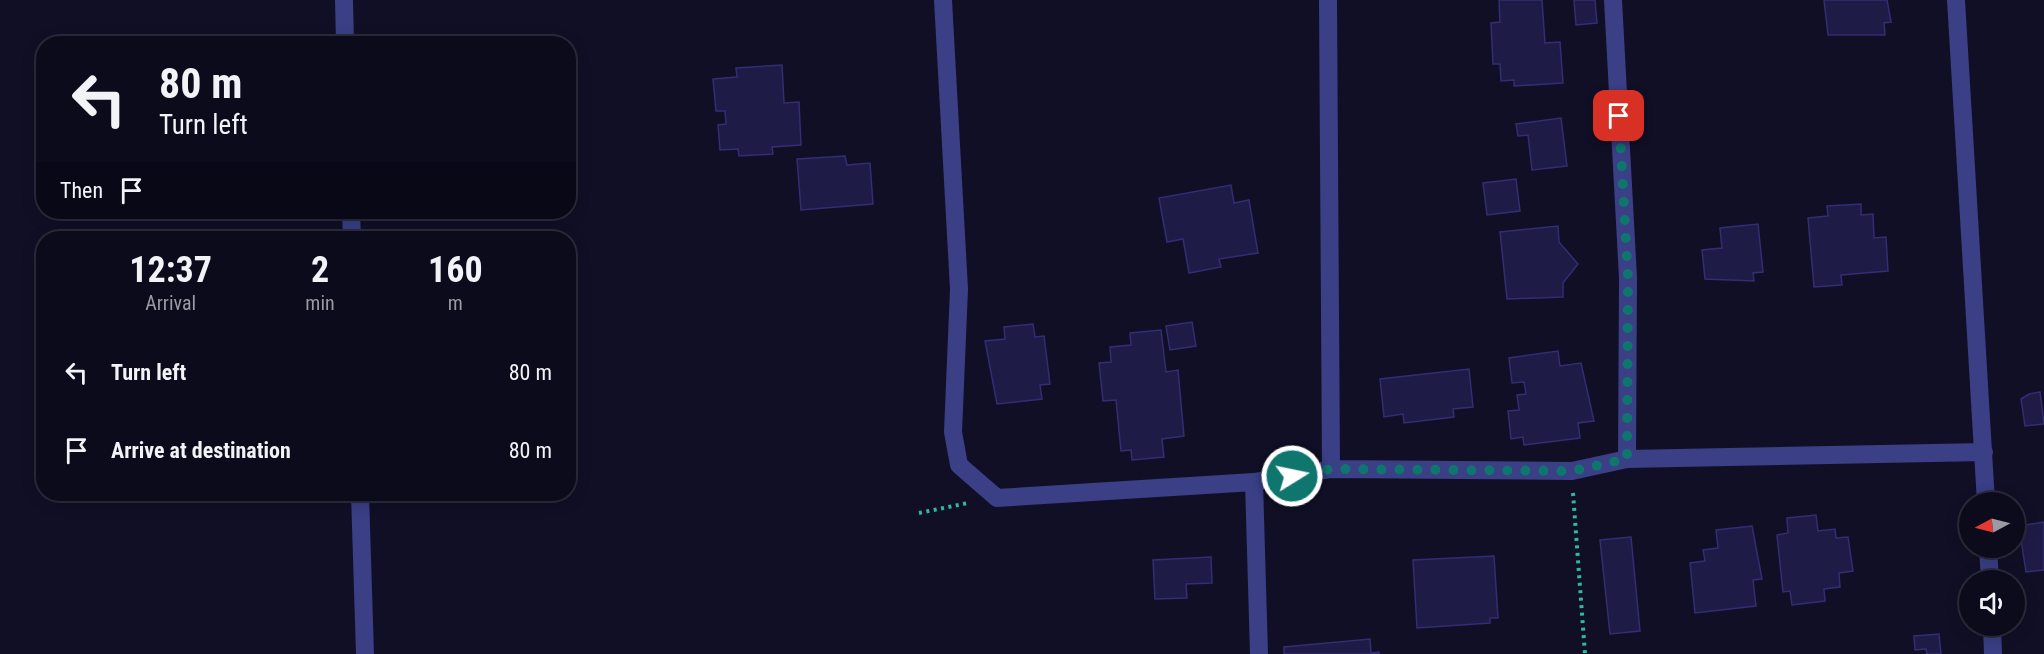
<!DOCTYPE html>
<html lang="en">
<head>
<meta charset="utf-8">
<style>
	body { margin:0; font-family:"Roboto Condensed",sans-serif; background:#151425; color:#f1f3f6; height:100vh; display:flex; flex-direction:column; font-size:22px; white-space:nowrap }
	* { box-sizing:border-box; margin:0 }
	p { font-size:20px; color:#9a9ba3 }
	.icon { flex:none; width:33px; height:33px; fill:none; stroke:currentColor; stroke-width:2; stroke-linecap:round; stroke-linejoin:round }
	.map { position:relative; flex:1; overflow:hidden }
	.drawer { position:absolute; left:36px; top:231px; width:540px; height:270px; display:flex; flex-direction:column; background:#0c0b1c; border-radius:24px; box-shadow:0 3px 15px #0003,0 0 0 2px #2c2b3b }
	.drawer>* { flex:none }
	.guide { position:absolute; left:36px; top:36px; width:540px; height:183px; border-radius:24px; box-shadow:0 3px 15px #0003,0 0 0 2px #2c2b3b; background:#0c0b1c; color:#f1f3f6; overflow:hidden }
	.needle { width:39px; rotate:263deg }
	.fabs { position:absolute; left:1959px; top:492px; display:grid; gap:12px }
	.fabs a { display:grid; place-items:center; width:66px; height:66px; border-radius:50%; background:#0c0b1c; box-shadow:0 3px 15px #0003,0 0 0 2px #2c2b3b; font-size:30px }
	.pin { position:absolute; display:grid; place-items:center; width:51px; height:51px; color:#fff; margin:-26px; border-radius:12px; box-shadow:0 3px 9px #0006 }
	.me { position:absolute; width:66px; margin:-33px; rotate:80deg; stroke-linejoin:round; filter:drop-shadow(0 0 4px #0008) }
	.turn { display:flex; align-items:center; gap:21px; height:126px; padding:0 24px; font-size:27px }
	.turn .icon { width:78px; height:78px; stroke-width:2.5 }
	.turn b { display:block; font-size:42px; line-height:51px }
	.then { display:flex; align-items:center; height:57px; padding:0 24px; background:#0003; gap:12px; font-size:22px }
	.eta { display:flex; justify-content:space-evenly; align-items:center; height:102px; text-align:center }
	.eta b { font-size:36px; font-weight:700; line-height:42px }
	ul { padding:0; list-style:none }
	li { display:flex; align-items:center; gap:18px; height:78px; padding:0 24px }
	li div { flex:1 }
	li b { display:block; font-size:22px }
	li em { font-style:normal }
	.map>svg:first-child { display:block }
</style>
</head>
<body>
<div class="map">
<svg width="2044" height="654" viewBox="0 0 2044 654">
	<rect width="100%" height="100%" fill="#100f26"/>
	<path fill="#1f1b47" stroke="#332d74" stroke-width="1.5" d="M1499,0H1542L1545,43L1560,42L1563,83L1514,86V80L1501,81L1500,64H1493L1491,23L1500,22Z
		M1574,0H1595L1597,23L1576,25Z
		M1824,0H1887L1891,22L1884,23L1885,35H1828Z
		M782,65L784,103L799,102L801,145L772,147L773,154L739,156L738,149L720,150L718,125L726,124L725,111H716L713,79L737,77L736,68Z
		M1561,118L1567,166L1532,170L1528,135L1518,136L1516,124Z
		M845,156L847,165L870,163L873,204L801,210L797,159Z
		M1516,179L1520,211L1487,215L1483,183Z
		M1231,185L1234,203L1249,200L1258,253L1219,259L1221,267L1189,273L1183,239L1167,242L1159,198Z
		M1861,204V215L1873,214L1874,238L1886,237L1888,271L1841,275L1842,285L1814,287L1808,218L1828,216L1827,206Z
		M1758,224L1763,272L1753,273L1754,281L1705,279L1702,250L1722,248L1720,228Z
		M1558,226L1559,242L1578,264L1563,283V297L1507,299L1500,232Z
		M1192,322L1196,346L1170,350L1166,326Z
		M1033,324L1035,337L1044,336L1050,384L1040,385L1042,399L997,404L985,341L1005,339L1004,327Z
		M1161,330L1166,372L1178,370L1184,436L1162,439L1164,457L1132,460L1131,450L1121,451L1116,400L1103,401L1099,363L1111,362L1110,347L1131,345L1130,333Z
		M1558,351L1560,366L1581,363L1594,421L1578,423L1580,438L1524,445L1523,437L1511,439L1508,411L1519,410L1517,395L1526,394L1524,382L1512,383L1509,358Z
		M1469,369L1473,407L1453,409L1454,417L1404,423L1403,414L1384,417L1380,379Z
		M2040,392L2044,424L2025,426L2021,399L2029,394Z
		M1816,515L1818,531L1835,529L1836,538L1848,537L1853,571L1839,573L1840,587L1824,589L1825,601L1792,605L1790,591L1783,592L1777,535L1788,533L1787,518Z
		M2044,522V570L2026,572L2019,526Z
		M1752,526L1762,579L1753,580L1756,606L1695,613L1690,563L1705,561L1703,550L1718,548L1716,530Z
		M1631,537L1640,631L1610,634L1600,540Z
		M1494,556L1498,618H1490V623L1417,628L1413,560Z
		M1211,557L1212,583L1186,584L1187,598L1155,599L1153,560Z
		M1939,634L1941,654H1927L1926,649L1915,650L1914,636Z
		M1370,639L1371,653L1379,652V654H1284V647Z"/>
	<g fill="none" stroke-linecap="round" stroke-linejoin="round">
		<path stroke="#2fb9a1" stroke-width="4" stroke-dasharray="3 4.5" stroke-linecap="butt" d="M1573,493L1585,654
			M919,513L968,503"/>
		<path stroke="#3a3f86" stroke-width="18" d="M344,0L345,44
			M943,0L959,289L953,432L959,465L997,498L1254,482L1331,469L1572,471L1627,459L1984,452
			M1328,0L1331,469
			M1613,0L1628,278L1627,459
			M1956,0L1986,502
			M351,212L352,238
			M1254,482L1259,654
			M360,494L365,654
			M1988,548L1990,580
			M1992,626L1993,654"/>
	</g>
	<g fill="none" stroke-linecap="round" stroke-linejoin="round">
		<path stroke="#0f766e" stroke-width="10" stroke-dasharray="0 18" d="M1292,476L1331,469L1572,471L1627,459L1628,278L1619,116"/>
	</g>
</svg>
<div class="fabs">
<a><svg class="needle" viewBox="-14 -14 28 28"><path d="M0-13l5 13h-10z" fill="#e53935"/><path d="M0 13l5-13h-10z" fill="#9a9ba3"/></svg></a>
<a><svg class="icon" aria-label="sound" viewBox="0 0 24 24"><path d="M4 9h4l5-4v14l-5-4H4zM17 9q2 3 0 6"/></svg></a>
</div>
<div class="pin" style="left:1619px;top:116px;background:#d93025"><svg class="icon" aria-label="arrive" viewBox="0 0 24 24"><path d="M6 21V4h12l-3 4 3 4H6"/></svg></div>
<svg class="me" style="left:1292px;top:476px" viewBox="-20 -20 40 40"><circle r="17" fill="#0f766e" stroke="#fff" stroke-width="3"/><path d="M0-11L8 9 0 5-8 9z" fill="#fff"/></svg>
<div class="guide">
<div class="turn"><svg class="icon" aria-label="left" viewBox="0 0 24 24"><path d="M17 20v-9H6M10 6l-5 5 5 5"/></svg><div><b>80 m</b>Turn left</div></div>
<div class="then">Then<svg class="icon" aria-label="arrive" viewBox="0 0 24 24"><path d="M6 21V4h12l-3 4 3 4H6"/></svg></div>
</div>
<section class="drawer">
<div class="eta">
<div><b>12:37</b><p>Arrival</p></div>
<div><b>2</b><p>min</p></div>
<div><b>160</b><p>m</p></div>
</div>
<ul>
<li><svg class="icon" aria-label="left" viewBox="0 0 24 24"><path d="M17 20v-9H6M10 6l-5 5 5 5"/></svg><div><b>Turn left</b></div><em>80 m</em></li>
<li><svg class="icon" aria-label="arrive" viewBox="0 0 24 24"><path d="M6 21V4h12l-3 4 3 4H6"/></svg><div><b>Arrive at destination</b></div><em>80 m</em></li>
</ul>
</section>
</div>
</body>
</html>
